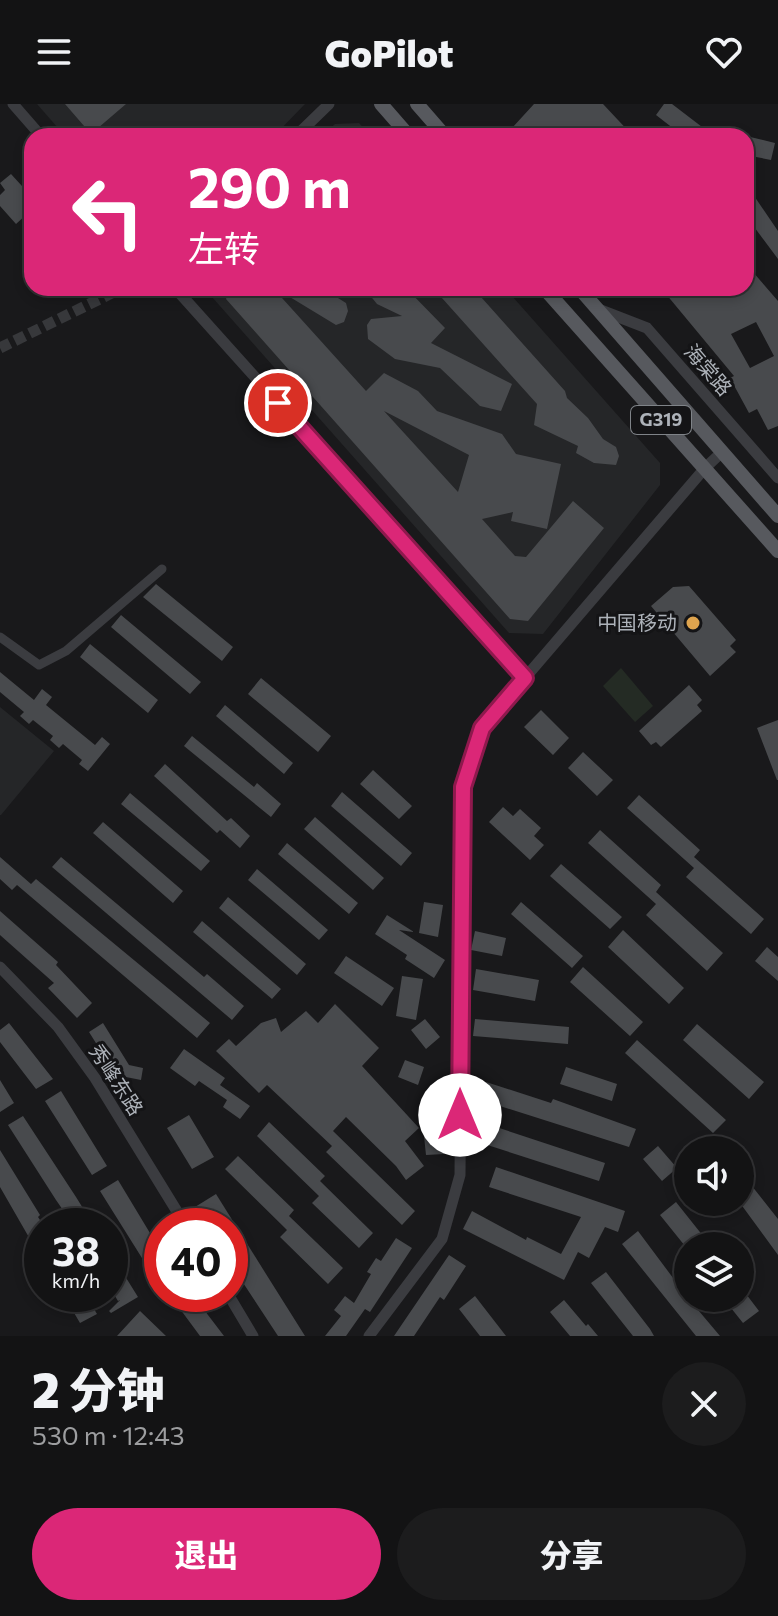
<!DOCTYPE html>
<html lang="zh">
<head>
<meta charset="utf-8">
<style>
	body { margin:0; font-family:Commissioner,"Noto Sans SC",sans-serif; background:#1c1c1d; color:#f1f3f6; height:100vh; display:flex; flex-direction:column; font-size:30px; white-space:nowrap }
	* { box-sizing:border-box; margin:0 }
	p { font-size:26px; color:#9d9ea0 }
	.icon { flex:none; width:44px; height:44px; fill:none; stroke:currentColor; stroke-width:2; stroke-linecap:round; stroke-linejoin:round }
	.map { position:relative; height:1232px; overflow:hidden }
	.drawer { display:flex; flex-direction:column; background:#131314; flex:1 }
	.drawer>* { flex:none }
	.top-card { position:absolute; left:24px; top:24px; width:730px; height:168px; border-radius:24px; box-shadow:0 4px 12px #0003,0 0 0 2px #323234; background:#db2777; color:#fff; overflow:hidden }
	.tools { position:absolute; left:674px; top:1032px; display:grid; gap:16px }
	.tools a { display:grid; place-items:center; width:80px; height:80px; border-radius:50%; background:#131314; box-shadow:0 4px 12px #0003,0 0 0 2px #323234; font-size:40px }
	.speed { position:absolute; left:24px; top:1104px; display:flex; gap:16px; font-size:40px; font-weight:700; text-align:center }
	.speed>* { display:grid; place-content:center; width:104px; height:104px; border-radius:50%; background:#131314; box-shadow:0 4px 12px #0003,0 0 0 2px #323234; line-height:1 }
	.speed small { font-size:20px; font-weight:400 }
	.speed .limit { border:12px solid #d22; background:#fff; color:#111 }
	.pin { position:absolute; display:grid; place-items:center; width:68px; height:68px; color:#fff; margin:-34px; border:4px solid #fff; border-radius:50%; box-shadow:0 2px 8px #0007 }
	.me { position:absolute; width:88px; margin:-44px; rotate:0deg; stroke-linejoin:round; filter:drop-shadow(0 0 6px #0008) }
	.turn { display:flex; align-items:center; gap:28px; height:168px; padding:0 32px; font-size:36px }
	.turn .icon { width:104px; height:104px; stroke-width:2.5 }
	.turn b { display:block; font-size:56px; line-height:68px }
	.round { display:grid; place-items:center; flex:none; width:84px; height:84px; border-radius:42px; background:#1c1c1d }
	.summary { display:flex; align-items:center; justify-content:space-between; height:136px; padding:0 32px }
	h1 { font-size:48px; font-weight:800; line-height:60px }
	.action { display:flex; gap:16px; margin-top:auto; padding:16px 32px }
	.action a { flex:1; height:92px; border-radius:48px; background:#db2777; color:#fff; font-size:32px; font-weight:800; line-height:92px; text-align:center }
	.action a+a { background:#1c1c1d; color:#f1f3f6 }
	header { display:flex; justify-content:space-between; align-items:center; height:104px; padding:0 32px; background:#131314; font-size:36px; font-weight:800 }
	.map>svg:first-child { display:block }
</style>
</head>
<body>
<header><svg class="icon" aria-label="menu" viewBox="0 0 24 24"><path d="M4 6h16M4 12h16M4 18h16"/></svg>GoPilot<svg class="icon" aria-label="heart" viewBox="0 0 24 24"><path d="M12 20l-8-8c-3-5 5-10 8-4 3-6 11-1 8 4z"/></svg></header>
<div class="map">
<svg width="778" height="1232" viewBox="0 0 778 1232">
	<rect width="100%" height="100%" fill="#19191b"/>
	<path fill="#252628" d="M37,0H305L274,32H65Z
		M359,19L371,32H322L335,20Z
		M204,184H505L660,359V381L543,530L509,529Z
		M0,603L54,647L1,711H0Z"/>
	<path fill="#242b24" d="M621,564L653,602L635,618L603,582Z"/>
	<path fill="#484a4d" fill-rule="evenodd" d="M65,0H126L91,30Z
		M534,0H603L633,32H520L512,24Z
		M664,0H672L706,26L702,32H683L656,11Z
		M746,32L775,39L771,56L746,51Z
		M11,70L32,93V115L27,110L16,120L0,102V91L5,86L0,79Z
		M746,80L778,127V155L746,112Z
		M746,160L778,197V322L768,326L757,305L749,309L730,274L734,272L661,184H746ZM756,218L774,252L750,264L731,230Z
		M230,184H273L366,287L384,269L418,287L437,307L502,330L516,350L561,360L547,425L511,417L513,408L482,415L515,452L526,453L573,397L604,424L528,517L510,515L226,195ZM384,307L469,351L458,388Z
		M275,184H322L346,199L348,207L344,218L336,221Z
		M364,184H406L445,224L431,239L512,280L501,307L480,302L440,264L395,255L368,235L367,221L371,215L402,212L377,200Z
		M433,184H473L565,287L567,294L588,314L603,335L616,343L619,352L616,361L594,359L576,349L578,342L534,321L537,300Z
		M156,480L233,543L222,557L143,493Z
		M689,482L736,536L730,542L736,548L710,572L651,502L673,483Z
		M121,511L201,578L190,590L111,523Z
		M90,540L158,596L148,609L80,553Z
		M0,568L34,596L42,585L52,593L46,601L95,641L102,633L110,640L88,667L79,660L82,656L63,640L59,644L50,636L53,632L33,616L29,620L20,612L24,608L0,588Z
		M261,574L331,632L318,648L248,590Z
		M689,581L702,596L697,601L702,607L661,643L656,638L651,641L639,627Z
		M225,601L293,659L284,670L216,612Z
		M541,606L569,634L553,651L524,623Z
		M778,616V676H777L757,624Z
		M192,632L254,683L257,679L281,700L271,713L184,642Z
		M583,648L613,676L597,692L568,664Z
		M165,660L227,717L231,714L250,732L240,744L220,726L217,729L154,672Z
		M373,666L412,702L399,715L360,680Z
		M342,688L412,749L401,762L331,702Z
		M130,689L210,757L201,767L121,700Z
		M639,691L700,746L694,753L764,815L751,830L686,773L694,764L627,704Z
		M503,703L513,712L520,705L541,724L534,732L544,741L530,756L489,718Z
		M315,713L384,774L373,786L304,725Z
		M103,718L183,787L173,799L93,729Z
		M600,726L661,781L656,788L723,849L707,867L646,811L656,800L588,739Z
		M287,739L358,799L349,810L278,750Z
		M0,753L31,780L36,775L210,919L197,934L17,781L12,786L0,775Z
		M61,753L204,873L207,870L244,902L232,916L52,763Z
		M561,760L622,813L610,825L550,772Z
		M257,765L328,826L319,836L248,776Z
		M228,793L306,860L297,871L219,804Z
		M424,798L443,801L438,833L419,829Z
		M521,798L583,852L572,864L511,810Z
		M0,807L58,858L56,861L92,899L77,914L48,884L54,879L0,831Z
		M387,811L414,828L399,826L445,856L434,874L405,855L407,851L375,830Z
		M202,817L281,885L272,895L193,828Z
		M623,826L684,884L669,900L608,843Z
		M475,827L506,834L502,852L471,846Z
		M767,843L778,853V877L755,857Z
		M346,852L394,884L382,902L334,869Z
		M583,863L643,918L630,932L570,878Z
		M476,865L539,876L535,897L473,886Z
		M402,872L423,875L416,916L396,912Z
		M335,900L379,944L362,962L419,1024L405,1037L424,1062L406,1076L396,1062L346,1013L333,1027L415,1107L402,1121L326,1048L332,1042L267,981L259,989L216,947L229,935L236,942L261,919L276,914L281,928L306,907L318,919Z
		M425,915L440,933L426,945L411,926Z
		M475,915L569,923L568,940L473,932Z
		M9,919L53,975L36,985L0,938V926Z
		M103,919L129,961L143,964L141,976L116,971L89,928Z
		M697,920L764,978L749,995L683,936Z
		M637,936L726,1016L713,1029L625,949Z
		M184,945L225,974L220,981L250,1002L240,1015L223,1003L227,996L199,977L195,982L170,964Z
		M405,956L424,963L418,981L398,973Z
		M566,963L617,980L612,997L560,980Z
		M0,976L14,999L0,1008Z
		M486,978L551,999L553,995L636,1025L629,1043L481,996Z
		M61,987L107,1062L92,1071L45,997Z
		M427,996L449,1003L444,1017L422,1010Z
		M189,1011L214,1053L192,1065L167,1024Z
		M23,1012L76,1093L94,1122H74L56,1096L8,1021Z
		M269,1018L325,1072L320,1077L373,1129L359,1144L312,1099L319,1092L257,1032Z
		M484,1019L605,1059L599,1077L478,1038Z
		M443,1031L444,1050L426,1051L424,1032Z
		M658,1042L677,1064L662,1077L643,1055Z
		M0,1046L40,1111L38,1113L42,1119V1156L0,1083Z
		M238,1052L294,1106L289,1112L343,1164L328,1180L280,1133L287,1126L225,1065Z
		M496,1063L625,1107L618,1128L605,1123L589,1154L578,1148L564,1176L463,1125L472,1107L526,1136L527,1133L561,1150L581,1113L489,1083Z
		M740,1067L778,1115V1151L740,1099Z
		M118,1076L162,1149V1186L100,1087Z
		M216,1090L266,1170L305,1232H278L230,1159V1122H207L195,1103Z
		M676,1098L711,1142H685L660,1111Z
		M638,1127L688,1194L720,1232H696L622,1140Z
		M396,1134L412,1144L370,1208L365,1205L346,1232H325L341,1212L334,1206L345,1192L354,1199L371,1170L367,1168L376,1154L381,1157Z
		M110,1148L138,1193L111,1209L109,1207L120,1196L118,1197L110,1184Z
		M449,1151L466,1162L444,1196L440,1193L414,1232H394Z
		M606,1168L650,1225L654,1232H633L591,1179Z
		M740,1182L759,1207L743,1219L723,1194H740Z
		M63,1190H85L97,1210L80,1219Z
		M169,1190H192L224,1232H200Z
		M475,1192L506,1232H480L459,1205Z
		M564,1196L586,1222L588,1220L598,1232H570L550,1208Z
		M140,1207L166,1232H117Z"/>
	<g fill="none" stroke-linecap="round" stroke-linejoin="round">
		<path stroke="#37383b" stroke-width="11" stroke-dasharray="11 5.5" stroke-linecap="butt" d="M0,244L122,184"/>
		<path stroke="#3b3c40" stroke-width="9" d="M0,533L39,561L66,547L162,465"/>
		<path stroke="#3b3c40" stroke-width="11" d="M13,0L41,32
			M296,32L329,0
			M175,184L525,574
			M598,205L647,224L778,374
			M0,863L58,923L95,974L186,1122
			M228,1190L253,1232
			M369,1232L442,1135L460,1071L463,683L482,624L705,364L722,348"/>
		<path stroke="#57595e" stroke-width="14" d="M381,0L409,32
			M417,0L445,32
			M544,184L778,447
			M579,184L778,412"/>
	</g>
	<g fill="none" stroke-linecap="round" stroke-linejoin="round">
		<defs>
			<path id="route" d="M278,299L525,574L482,624L463,683L460,1011"/>
		</defs>
		<use href="#route" stroke="#8e194d" stroke-width="20"/>
		<use href="#route" stroke="#db2777" stroke-width="14"/>
	</g>
	<circle fill="#dea44e" stroke="#141416" stroke-width="3" cx="693" cy="519" r="8"/>
	<g text-anchor="middle" stroke-width="6" stroke-linejoin="round" paint-order="stroke">
		<rect fill="#141416" stroke="#7f8388" stroke-width="2" x="631" y="302" width="60" height="28" rx="6"/>
		<g font-size="18" font-weight="bold" fill="#adb2b9">
			<text x="661" y="322">G319</text>
		</g>
		<g font-size="20" fill="#adb2b9" stroke="#141416">
			<text transform="translate(708 266) rotate(49)" y="7">海棠路</text>
			<text transform="translate(116 976) rotate(57)" y="7">秀峰东路</text>
		</g>
		<g font-size="20" fill="#adb2b9" stroke="#141416" text-anchor="end">
			<text x="677" y="526">中国移动</text>
		</g>
	</g>
</svg>
<div class="tools">
<a><svg class="icon" aria-label="sound" viewBox="0 0 24 24"><path d="M4 9h4l5-4v14l-5-4H4zM17 9q2 3 0 6"/></svg></a>
<a><svg class="icon" aria-label="layers" viewBox="0 0 24 24"><path d="M12 4l9 5-9 5-9-5zM3 14l9 5 9-5"/></svg></a>
</div>
<div class="speed"><div>38<small>km/h</small></div><div class="limit">40</div></div>
<div class="pin" style="left:278px;top:299px;background:#d93025"><svg class="icon" aria-label="arrive" viewBox="0 0 24 24"><path d="M6 21V4h12l-3 4 3 4H6"/></svg></div>
<svg class="me" style="left:460px;top:1011px" viewBox="-20 -20 40 40"><circle r="19" fill="#fff"/><path d="M0-13L10 11 0 6-10 11z" fill="#db2777"/></svg>
<div class="top-card">
<div class="turn"><svg class="icon" aria-label="left" viewBox="0 0 24 24"><path d="M17 20v-9H6M10 6l-5 5 5 5"/></svg><div><b>290 m</b>左转</div></div>
</div>
</div>
<section class="drawer">
<div class="summary"><div><h1>2 分钟</h1><p>530 m · 12:43</p></div><a class="round"><svg class="icon" aria-label="close" viewBox="0 0 24 24"><path d="M6 6l12 12M18 6L6 18"/></svg></a></div>
<div class="action"><a>退出</a><a>分享</a></div>
</section>
</body>
</html>
